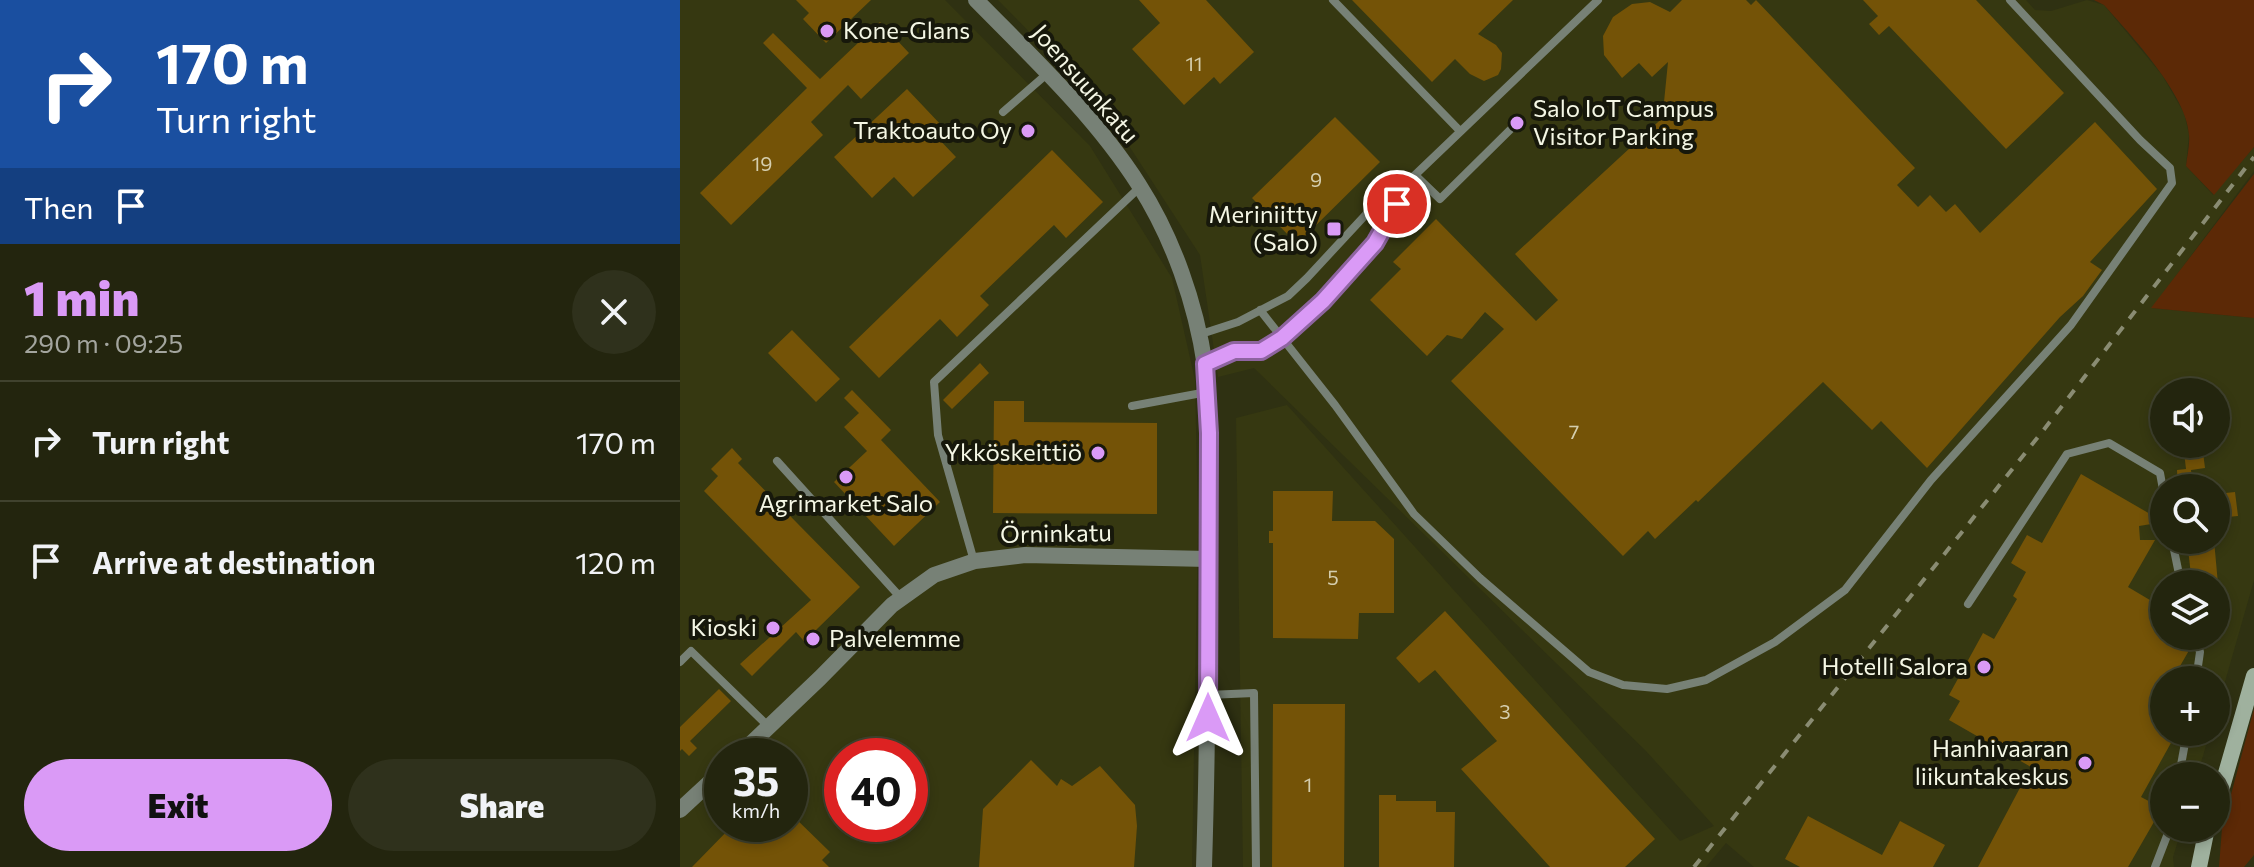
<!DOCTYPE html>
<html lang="en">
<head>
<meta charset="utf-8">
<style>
	body { margin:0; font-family:Commissioner,sans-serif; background:#2f311c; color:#f1f3f6; height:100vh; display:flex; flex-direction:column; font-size:30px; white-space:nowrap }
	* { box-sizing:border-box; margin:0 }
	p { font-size:26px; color:#a3a59e }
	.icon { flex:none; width:44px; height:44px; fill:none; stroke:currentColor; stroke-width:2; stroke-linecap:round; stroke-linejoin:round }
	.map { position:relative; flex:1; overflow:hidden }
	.panel { display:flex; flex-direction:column; background:#23250e; width:680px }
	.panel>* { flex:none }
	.hud { background:#1a4fa0; color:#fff; overflow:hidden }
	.fabs { position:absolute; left:1470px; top:378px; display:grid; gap:16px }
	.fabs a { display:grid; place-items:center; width:80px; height:80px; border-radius:50%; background:#23250e; box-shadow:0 4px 12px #0003,0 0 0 2px #40422e; font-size:40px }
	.speed { position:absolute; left:24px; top:738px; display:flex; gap:16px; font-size:40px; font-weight:700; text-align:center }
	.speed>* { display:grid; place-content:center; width:104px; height:104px; border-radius:50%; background:#23250e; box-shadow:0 4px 12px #0003,0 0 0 2px #40422e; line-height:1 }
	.speed small { font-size:20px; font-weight:400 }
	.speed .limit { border:12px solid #d22; background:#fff; color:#111 }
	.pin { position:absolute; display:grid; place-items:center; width:68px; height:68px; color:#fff; margin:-34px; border:4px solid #fff; border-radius:50%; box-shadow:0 2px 8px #0007 }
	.me { position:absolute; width:88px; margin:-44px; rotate:0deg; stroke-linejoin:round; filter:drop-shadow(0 0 6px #0008) }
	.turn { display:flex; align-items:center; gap:28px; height:168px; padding:0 24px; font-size:36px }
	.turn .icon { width:104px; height:104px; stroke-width:2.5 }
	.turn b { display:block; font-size:56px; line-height:68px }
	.then { display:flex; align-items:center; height:76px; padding:0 24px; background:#0003; gap:16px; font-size:30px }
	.round { display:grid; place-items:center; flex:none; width:84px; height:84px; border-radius:42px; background:#2f311c }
	.overview { display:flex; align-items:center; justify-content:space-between; height:136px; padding:0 24px }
	h1 { font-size:48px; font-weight:800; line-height:60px; color:#da9af6 }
	.action { display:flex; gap:16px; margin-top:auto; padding:16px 24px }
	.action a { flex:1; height:92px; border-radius:48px; background:#da9af6; color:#111; font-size:32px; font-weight:800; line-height:92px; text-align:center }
	.action a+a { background:#2f311c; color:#f1f3f6 }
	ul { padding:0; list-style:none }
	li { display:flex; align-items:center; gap:24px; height:120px; padding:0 24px; border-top:2px solid #40422e }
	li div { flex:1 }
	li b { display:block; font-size:30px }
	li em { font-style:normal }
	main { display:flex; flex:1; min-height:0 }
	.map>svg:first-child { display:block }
</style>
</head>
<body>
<main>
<section class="panel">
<div class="hud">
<div class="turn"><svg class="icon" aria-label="right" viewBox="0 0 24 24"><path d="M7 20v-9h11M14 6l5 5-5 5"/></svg><div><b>170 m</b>Turn right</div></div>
<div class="then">Then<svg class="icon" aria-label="arrive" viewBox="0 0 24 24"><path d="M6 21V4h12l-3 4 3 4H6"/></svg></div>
</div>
<div class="overview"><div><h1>1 min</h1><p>290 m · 09:25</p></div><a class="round"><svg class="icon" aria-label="close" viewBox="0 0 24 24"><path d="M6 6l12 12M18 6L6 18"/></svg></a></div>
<ul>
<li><svg class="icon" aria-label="right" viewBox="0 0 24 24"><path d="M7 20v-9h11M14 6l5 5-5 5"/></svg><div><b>Turn right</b></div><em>170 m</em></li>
<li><svg class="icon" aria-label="arrive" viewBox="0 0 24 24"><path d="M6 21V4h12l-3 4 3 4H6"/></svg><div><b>Arrive at destination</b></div><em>120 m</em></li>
</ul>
<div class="action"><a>Exit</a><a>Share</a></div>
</section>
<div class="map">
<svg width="1574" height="867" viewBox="0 0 1574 867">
	<rect width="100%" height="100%" fill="#2f3112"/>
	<path fill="#363811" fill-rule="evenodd" d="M0,0H265L410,146L492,278L515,380L518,521L512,867H0ZM42,756H110V824H42ZM162,756H230V824H162Z
		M318,0H1346L1355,10L1371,11L1407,0L1424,5L1482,75L1504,113L1509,134L1506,166L1533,195L1574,147V171L1472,308L1574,318V580L1536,713V680H1484V732H1530L1517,776H1484V828H1502L1493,857L1494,867H1074L1046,843L1026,867H563L556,418L607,405L1000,841L1034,826L966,751L574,368L538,377L520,255L425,109ZM1484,392H1536V444H1484ZM1484,488H1536V540H1484ZM1484,584H1536V636H1484Z"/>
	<path fill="#5c2906" d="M1414,0H1574V147L1534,195L1506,166C1507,156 1510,145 1509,135C1508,96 1450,34 1424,5Z
		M1574,174V318L1471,308Z
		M1574,709V855L1564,867H1539L1542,828Z"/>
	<path fill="#745307" d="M116,0H191L146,43L123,19L129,13Z
		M459,0H526L574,52L540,84L534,77L504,105L452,49L480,23Z
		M672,0H833L798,34L816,45L822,53L821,69L818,75L804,81L790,74L775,59L752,82Z
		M1002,0H1066L1071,5L1076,0L1235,168L1217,185L1238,207L1250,195L1266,212L1275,204L1300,233L1415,122L1477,189L1410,262L1422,270L1403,296L1380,317L1247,468L1201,421L1192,430L1143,382L1018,502L1016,500L975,539L968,531L943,556L771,381L824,329L805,312L782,339L767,335L747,356L690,300L721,269L713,262L756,219L856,321L878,300L835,254L990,111L984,102L988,62L972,77L959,63L942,78L924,55L923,36L933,17L952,4L970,2L990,12Z
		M1183,0H1296L1384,93L1326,149L1209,26L1199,35L1189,24L1198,16Z
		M200,22L229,53L181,99L168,85L131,122L143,135L51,225L20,193L127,88L83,43L93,33L140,79Z
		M227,89L262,126L254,134L276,157L233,197L214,177L192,198L154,157Z
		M655,117L700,162L617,244L572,198Z
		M372,150L423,202L386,238L374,225L300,296L309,305L277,337L260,319L199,378L169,347Z
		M112,330L160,379L136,402L88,353Z
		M300,363L309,373L272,409L263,400Z
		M172,390L211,430L201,440L260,502L214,546L154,482L187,451L164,427L179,413L164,398Z
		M314,401H344V422L477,423V514L313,513Z
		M1503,444H1522L1525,468L1511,470L1513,488H1498L1497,470L1506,469Z
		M52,448L62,459L58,463L180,587L136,630L142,637L130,648L116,632L72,676L60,664L131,600L24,491L38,476L31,469Z
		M1401,474L1484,522L1459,526L1460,540H1475L1448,587L1480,606L1473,620L1484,626V636H1502L1509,640L1511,647L1492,680H1484V732H1497L1461,797L1482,808L1448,867H1298L1351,767L1269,720L1280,701L1269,695L1303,633L1314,639L1337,599L1333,596L1346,572L1331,563L1347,535L1362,543Z
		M593,491H653L652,521H695L714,539V613H679L678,639L593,638V543H589V531H593Z
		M1555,492L1558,516L1536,518V494Z
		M1507,540H1534L1538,584H1512Z
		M765,611L975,839L945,867H870L781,769L817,741L755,670L739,683L716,658Z
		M39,689L51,701L10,741L17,748L9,756L2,749L0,751V727Z
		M593,704H665L664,867H592Z
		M351,760L377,786L381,779L392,786L420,766L455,805L457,826L454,867H299L303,809Z
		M699,795H716V801H756V812H775L774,867H699Z
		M110,813L150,852L142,860L149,867H12L54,824H110Z
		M1128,816L1202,855L1220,821L1265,845L1253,867H1120L1105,859Z"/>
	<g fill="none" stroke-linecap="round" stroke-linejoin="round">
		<path stroke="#778176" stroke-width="8" d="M653,0L780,131
			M323,112L368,73
			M735,175L760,199L837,123
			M580,310L655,405L734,514L800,578L909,672L943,685L987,689L1026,680L1095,642L1165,590L1251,480L1391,325L1492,183L1490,168L1460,140L1330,0
			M518,335L558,322L608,296L627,278L691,209L735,175L918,0
			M525,364L554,351H581L602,338L643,301L695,243L733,179
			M452,406L527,392
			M97,461L221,598
			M1492,540L1501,584
			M294,561L258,435L254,382L460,187
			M1288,604L1387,454L1429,443L1480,473L1484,495
			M1515,636L1520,652L1516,680
			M0,662L11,651L89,727
			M528,695L574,693L576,867
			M1499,776L1507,732
			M1475,867L1490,828"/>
		<path stroke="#778176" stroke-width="16" d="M58,756L140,678L212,605L254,575L295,561L345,555L528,559
			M0,810L42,771"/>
		<path stroke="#778176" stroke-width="16" d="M296,0C354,59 415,116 459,185C493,238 516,304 525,366C534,435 528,508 528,577C528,674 527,770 524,867"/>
		<path stroke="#9fb19e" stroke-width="16" d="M1536,808L1574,676
			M1519,867L1527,828"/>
		<path stroke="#8a8c73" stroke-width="4" stroke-dasharray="10 10" stroke-linecap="butt" d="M1014,867L1362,432L1574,157"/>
	</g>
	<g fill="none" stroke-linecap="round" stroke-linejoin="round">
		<defs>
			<path id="route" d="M528,718L529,433L525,364L554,351H581L602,338L643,301L695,243L717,204"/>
		</defs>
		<use href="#route" stroke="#8e64a0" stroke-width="20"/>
		<use href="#route" stroke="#da9af6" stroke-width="14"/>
	</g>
	<g fill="#da9af6" stroke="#17180b" stroke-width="3">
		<circle cx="147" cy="31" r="8"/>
		<circle cx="837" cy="123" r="8"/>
		<circle cx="348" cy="131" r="8"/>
		<rect x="646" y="221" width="16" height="16" rx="4"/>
		<circle cx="418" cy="453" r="8"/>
		<circle cx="166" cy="477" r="8"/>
		<circle cx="93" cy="628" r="8"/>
		<circle cx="133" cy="639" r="8"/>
		<circle cx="1304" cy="667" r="8"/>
		<circle cx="1405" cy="763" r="8"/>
	</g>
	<g text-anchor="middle" stroke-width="8" stroke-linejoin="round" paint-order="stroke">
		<g font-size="20" fill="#d5ceae">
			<text x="514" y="71">11</text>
			<text x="82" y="171">19</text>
			<text x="636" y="187">9</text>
			<text x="894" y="439">7</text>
			<text x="653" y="585">5</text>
			<text x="825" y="719">3</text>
			<text x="628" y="792">1</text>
		</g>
		<g font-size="24" fill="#f5f7e5" stroke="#17180b" text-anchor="end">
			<text x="163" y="39" text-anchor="start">Kone-Glans</text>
			<text x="853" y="117" text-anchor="start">Salo IoT Campus<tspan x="853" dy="28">Visitor Parking</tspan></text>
			<text x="332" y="139">Traktoauto Oy</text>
			<text x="638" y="223">Meriniitty<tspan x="638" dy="28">(Salo)</tspan></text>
			<text x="402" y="461">Ykköskeittiö</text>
			<text x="166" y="512" text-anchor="middle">Agrimarket Salo</text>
			<text x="77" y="636">Kioski</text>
			<text x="149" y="647" text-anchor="start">Palvelemme</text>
			<text x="1288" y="675">Hotelli Salora</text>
			<text x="1389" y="757">Hanhivaaran<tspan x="1389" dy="28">liikuntakeskus</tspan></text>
		</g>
		<g font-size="24" fill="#f5f7e5" stroke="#17180b">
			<text transform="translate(405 84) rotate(49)" y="8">Joensuunkatu</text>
			<text transform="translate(376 534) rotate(-1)" y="8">Örninkatu</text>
		</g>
	</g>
</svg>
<div class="fabs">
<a><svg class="icon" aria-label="sound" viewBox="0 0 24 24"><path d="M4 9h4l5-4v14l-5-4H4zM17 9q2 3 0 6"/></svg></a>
<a><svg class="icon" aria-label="search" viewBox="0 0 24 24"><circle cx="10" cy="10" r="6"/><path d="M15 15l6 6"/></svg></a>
<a><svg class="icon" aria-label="layers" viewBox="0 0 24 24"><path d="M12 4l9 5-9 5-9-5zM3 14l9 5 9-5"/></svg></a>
<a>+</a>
<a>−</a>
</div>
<div class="speed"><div>35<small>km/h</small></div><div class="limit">40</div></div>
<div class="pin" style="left:717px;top:204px;background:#d93025"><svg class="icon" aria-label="arrive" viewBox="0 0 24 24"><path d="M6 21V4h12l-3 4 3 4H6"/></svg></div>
<svg class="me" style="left:528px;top:718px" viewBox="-20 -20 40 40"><path d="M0-17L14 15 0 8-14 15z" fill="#da9af6" stroke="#fff" stroke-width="4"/></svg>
</div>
</main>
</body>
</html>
